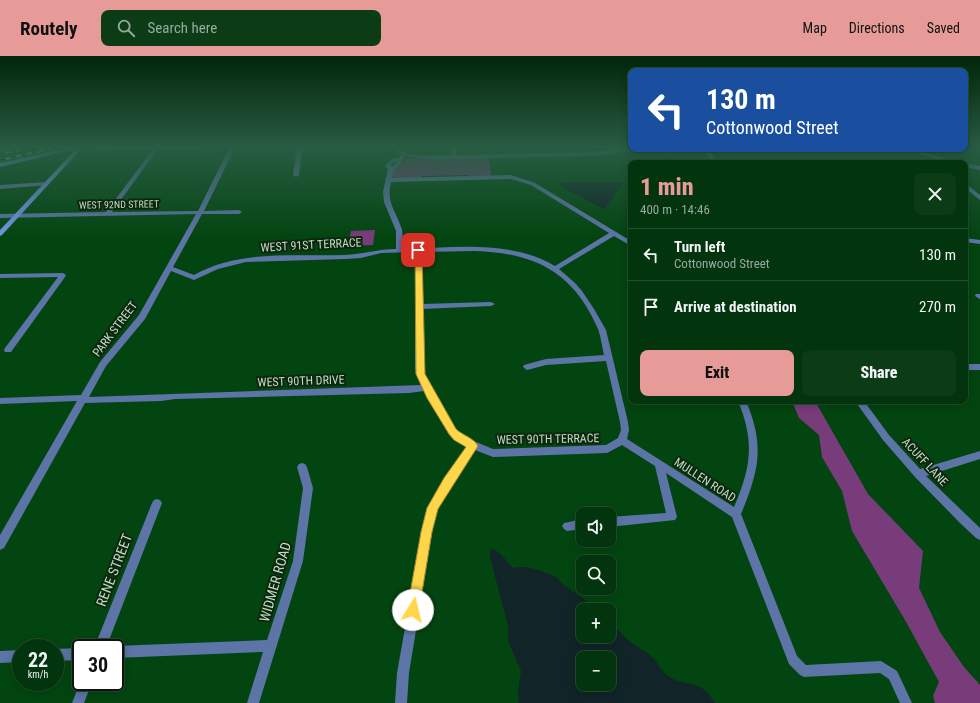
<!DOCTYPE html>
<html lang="en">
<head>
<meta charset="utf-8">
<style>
	body { margin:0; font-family:"Roboto Condensed",sans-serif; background:#0c3c16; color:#f1f3f6; height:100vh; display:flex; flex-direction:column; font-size:15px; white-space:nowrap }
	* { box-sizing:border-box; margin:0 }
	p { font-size:13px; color:#96aa9d }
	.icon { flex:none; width:22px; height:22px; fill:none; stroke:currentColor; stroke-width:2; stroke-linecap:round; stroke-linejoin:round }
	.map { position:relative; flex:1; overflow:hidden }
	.sheet { position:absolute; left:628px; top:104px; width:340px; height:244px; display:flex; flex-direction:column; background:#02340d; border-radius:8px; box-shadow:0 2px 10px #0003,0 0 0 1px #234f2e }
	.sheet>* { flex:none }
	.banner { position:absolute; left:628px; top:12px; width:340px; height:84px; border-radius:8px; box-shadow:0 2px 10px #0003,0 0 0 1px #234f2e; background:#1a4fa0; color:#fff; overflow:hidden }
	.tools { position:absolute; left:576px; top:451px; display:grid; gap:8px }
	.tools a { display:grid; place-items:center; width:40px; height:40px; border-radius:8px; background:#02340d; box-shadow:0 2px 10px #0003,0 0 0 1px #234f2e; font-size:20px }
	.speed { position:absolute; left:12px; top:583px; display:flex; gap:8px; font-size:20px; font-weight:700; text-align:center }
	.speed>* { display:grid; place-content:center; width:52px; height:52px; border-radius:50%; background:#02340d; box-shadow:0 2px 10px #0003,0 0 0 1px #234f2e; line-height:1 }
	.speed small { font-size:10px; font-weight:400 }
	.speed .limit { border:2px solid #111; border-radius:6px; background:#fff; color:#111 }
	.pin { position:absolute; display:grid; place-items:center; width:34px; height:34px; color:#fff; margin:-17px; border-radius:8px; box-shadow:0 2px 6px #0006 }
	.me { position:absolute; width:44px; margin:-22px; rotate:9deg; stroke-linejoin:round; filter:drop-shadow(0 0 3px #0008) }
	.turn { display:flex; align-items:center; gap:14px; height:84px; padding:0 12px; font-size:18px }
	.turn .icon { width:52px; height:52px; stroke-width:2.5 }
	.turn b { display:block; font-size:28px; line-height:34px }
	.round { display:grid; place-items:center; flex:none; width:42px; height:42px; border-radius:8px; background:#0c3c16 }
	.summary { display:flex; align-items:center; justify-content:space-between; height:68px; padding:0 12px }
	h1 { font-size:24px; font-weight:800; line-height:30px; color:#e69b98 }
	.button { display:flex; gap:8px; margin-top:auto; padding:8px 12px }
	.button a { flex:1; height:46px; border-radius:8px; background:#e69b98; color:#111; font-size:16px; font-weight:800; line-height:46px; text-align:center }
	.button a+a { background:#0c3c16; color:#f1f3f6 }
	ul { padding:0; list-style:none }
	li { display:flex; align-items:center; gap:12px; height:52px; padding:0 12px; border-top:1px solid #234f2e }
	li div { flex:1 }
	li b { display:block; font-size:15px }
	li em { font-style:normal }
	header { display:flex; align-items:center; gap:24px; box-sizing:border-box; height:56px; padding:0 20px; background:#e69b98; color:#111 }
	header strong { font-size:19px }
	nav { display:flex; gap:22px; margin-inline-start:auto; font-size:14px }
	.search { width:280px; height:36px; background:#0c3c16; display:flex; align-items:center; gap:10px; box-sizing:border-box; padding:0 14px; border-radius:8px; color:#96aa9d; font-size:15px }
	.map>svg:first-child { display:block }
</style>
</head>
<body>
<header>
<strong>Routely</strong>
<div class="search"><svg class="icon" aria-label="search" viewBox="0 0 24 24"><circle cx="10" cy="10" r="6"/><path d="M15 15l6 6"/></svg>Search here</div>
<nav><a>Map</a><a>Directions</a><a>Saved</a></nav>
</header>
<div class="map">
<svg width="980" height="647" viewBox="0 0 980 647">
	<rect width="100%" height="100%" fill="#034511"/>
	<path fill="#783c7b" d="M489,101L491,121H469V119L422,120V122H394L392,120L394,114L407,102Z
		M375,174L373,189L348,190L351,175Z
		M792,345H815L868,438L923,495L919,532L940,576L964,611L980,629V647H935L933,640L939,626L905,564L852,475L842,435L822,401L819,379L799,362Z"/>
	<path fill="#112427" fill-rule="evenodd" d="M564,126H621L623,127L607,150L604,153L563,132L560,127Z
		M490,493C500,493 506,506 513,512C527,508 545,516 558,522L560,526L599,554H583V580H609V564C616,571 621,578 628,584C636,591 649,596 655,604C659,610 661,614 667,619C687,634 698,619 715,647H519L518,636L521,615L508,585V570L490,501ZM583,602H609V628H583Z"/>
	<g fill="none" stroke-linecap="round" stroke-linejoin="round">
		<path stroke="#112427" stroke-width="2" d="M954,93L980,100"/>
		<path fill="#5d74a7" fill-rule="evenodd" d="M12,90H22L0,96V92Z
			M155,90H257L254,92H235L204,155L239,154L242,156L239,158H202L173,211L194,219C239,193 295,201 345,199C362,198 379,193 396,193V175L384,146L383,136L388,113L385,110L392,103L399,102L401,98L389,90C397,90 399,94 406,97C420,101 437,99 451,99V90H456V99L592,96L631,91V93H634L631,95L592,100L454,103H426L406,100L397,112L394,114L392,122L511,119L535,127L631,185V190L614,180L559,213L575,227L582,235L594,253L606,274L628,366L629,374L627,383L734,451C751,411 755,386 738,345H746C765,390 759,414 741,458L797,600L806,609L881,605L897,615L912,647H900L889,623L880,617L804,621L800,619L789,608L732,461L666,417L677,461L675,464L609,471V461L666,457L655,410L622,389L607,397L493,401L475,394L440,446L435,459L409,617L407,647H395L397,617L425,459L433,441L467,390L455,384L449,379L424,335L409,337L175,343L161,345L85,347L4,492L0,494V479L77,345L0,348V342L81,339L100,306L139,259L196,158L0,162V158L106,156L153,93L95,95L92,93L93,92ZM229,92L198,155L112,156L158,93ZM396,105H397L392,111L391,109ZM511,123L531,129L609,177L555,210C509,183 453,192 402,193C402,187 403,179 402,174C396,154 386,148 391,126ZM475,195C534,197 573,215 598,273C601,281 602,291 604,299L546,303L524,309L523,311L527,314L546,309L606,305L620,366L621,374L618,382L606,389L493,393L476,386L461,378L455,373L433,338L424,318L423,312L422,253L491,250L495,248L491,246L422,248L421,196ZM415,196V312L416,318L421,329L89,341L106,310L145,263L171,215L194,224L218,213L246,206L345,203L361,202L381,197Z
			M297,90H303L299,119L296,121L293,119Z
			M636,93L667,94L703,93H796L793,95L711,96L718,107H712L706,97L667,98L639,95Z
			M902,93H911L960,107H951Z
			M965,107L980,110V114L965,111Z
			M46,126L48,127V129L0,133V129Z
			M965,127L980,139V144L965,132Z
			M965,182L980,184V188L965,186Z
			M63,217L66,219L65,221L11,296H5L4,294L5,292L58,221L0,222V218Z
			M976,238H980V243L975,240Z
			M965,308H980V314H965Z
			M855,345H864L889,379L920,413L980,395V403L926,420L980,472V484L976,482L960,467L915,421L883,384Z
			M302,407L305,408L307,411L313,432L303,505L259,647H247L263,596L115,602V592H111L115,590L267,584L293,505L303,432L297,411L299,408Z
			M157,443L160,444L162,447L106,592H94L152,447L154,444Z
			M583,463V473L567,475L564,473L562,470L564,467Z
			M81,592V604L55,605V593Z
			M21,594V606L0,607V595Z
			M81,624V626H92L84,647H72Z"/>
		<path fill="#7194e5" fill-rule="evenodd" d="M75,90H84L2,179L0,180V174L76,93L0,111V107Z"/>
		<defs>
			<path id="rail" d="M0,98L27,92
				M0,104L63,90"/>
		</defs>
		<use href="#rail" stroke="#92b995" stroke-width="3"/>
		<use href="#rail" stroke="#0d260f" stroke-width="2" stroke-dasharray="5.5" stroke-linecap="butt"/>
	</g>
	<linearGradient id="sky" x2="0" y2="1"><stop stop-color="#022609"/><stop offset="0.5" stop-color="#285c43"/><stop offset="1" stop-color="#285c43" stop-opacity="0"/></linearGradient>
	<rect width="980" height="181" fill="url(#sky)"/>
	<path fill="#ffd54a" stroke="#a68a30" d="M418,192L422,194L425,318L456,373C462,379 474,382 478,390L438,453L432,476L419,554L418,559L413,561L409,559L407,554L421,476L427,452L444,422L466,391L454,384L449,378L427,342L416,318L415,194Z"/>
	<g text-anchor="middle" stroke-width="4" stroke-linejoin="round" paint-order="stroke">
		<g font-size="10" fill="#bfddbf" stroke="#0d260f">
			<text transform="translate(119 148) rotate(-1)" y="4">WEST 92ND STREET</text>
		</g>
		<g font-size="12" fill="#bfddbf" stroke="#0d260f">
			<text transform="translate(311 189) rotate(-3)" y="4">WEST 91ST TERRACE</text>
			<text transform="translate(115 273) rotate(-53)" y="4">PARK STREET</text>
			<text transform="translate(301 325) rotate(-2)" y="4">WEST 90TH DRIVE</text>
			<text transform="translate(548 383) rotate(-1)" y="4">WEST 90TH TERRACE</text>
			<text transform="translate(925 406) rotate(47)" y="4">ACUFF LANE</text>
			<text transform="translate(705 424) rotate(33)" y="4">MULLEN ROAD</text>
		</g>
		<g font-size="14" fill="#bfddbf" stroke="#0d260f">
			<text transform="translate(114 514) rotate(-69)" y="5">RENE STREET</text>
			<text transform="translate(275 526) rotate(-74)" y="5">WIDMER ROAD</text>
		</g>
	</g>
</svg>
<div class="tools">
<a><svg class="icon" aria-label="sound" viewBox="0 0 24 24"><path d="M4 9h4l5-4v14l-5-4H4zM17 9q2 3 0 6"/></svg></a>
<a><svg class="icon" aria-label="search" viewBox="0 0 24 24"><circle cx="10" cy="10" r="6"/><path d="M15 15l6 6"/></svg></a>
<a>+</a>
<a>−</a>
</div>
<div class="speed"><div>22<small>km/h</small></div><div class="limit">30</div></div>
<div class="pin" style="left:418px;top:194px;background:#d93025"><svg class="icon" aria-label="arrive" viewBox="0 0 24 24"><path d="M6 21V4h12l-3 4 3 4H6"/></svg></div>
<svg class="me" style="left:413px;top:554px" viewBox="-20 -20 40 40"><circle r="19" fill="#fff"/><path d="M0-13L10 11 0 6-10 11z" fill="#ffd54a"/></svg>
<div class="banner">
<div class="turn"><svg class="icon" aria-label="left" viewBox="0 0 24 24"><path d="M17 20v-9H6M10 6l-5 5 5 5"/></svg><div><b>130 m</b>Cottonwood Street</div></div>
</div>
<section class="sheet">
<div class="summary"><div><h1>1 min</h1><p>400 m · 14:46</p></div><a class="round"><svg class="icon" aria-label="close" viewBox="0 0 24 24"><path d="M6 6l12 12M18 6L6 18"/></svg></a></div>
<ul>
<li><svg class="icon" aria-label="left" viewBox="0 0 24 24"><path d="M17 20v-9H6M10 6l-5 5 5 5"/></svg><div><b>Turn left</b><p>Cottonwood Street</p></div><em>130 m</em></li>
<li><svg class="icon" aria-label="arrive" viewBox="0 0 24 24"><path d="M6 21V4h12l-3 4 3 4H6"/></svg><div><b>Arrive at destination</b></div><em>270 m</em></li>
</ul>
<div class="button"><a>Exit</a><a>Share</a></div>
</section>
</div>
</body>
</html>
